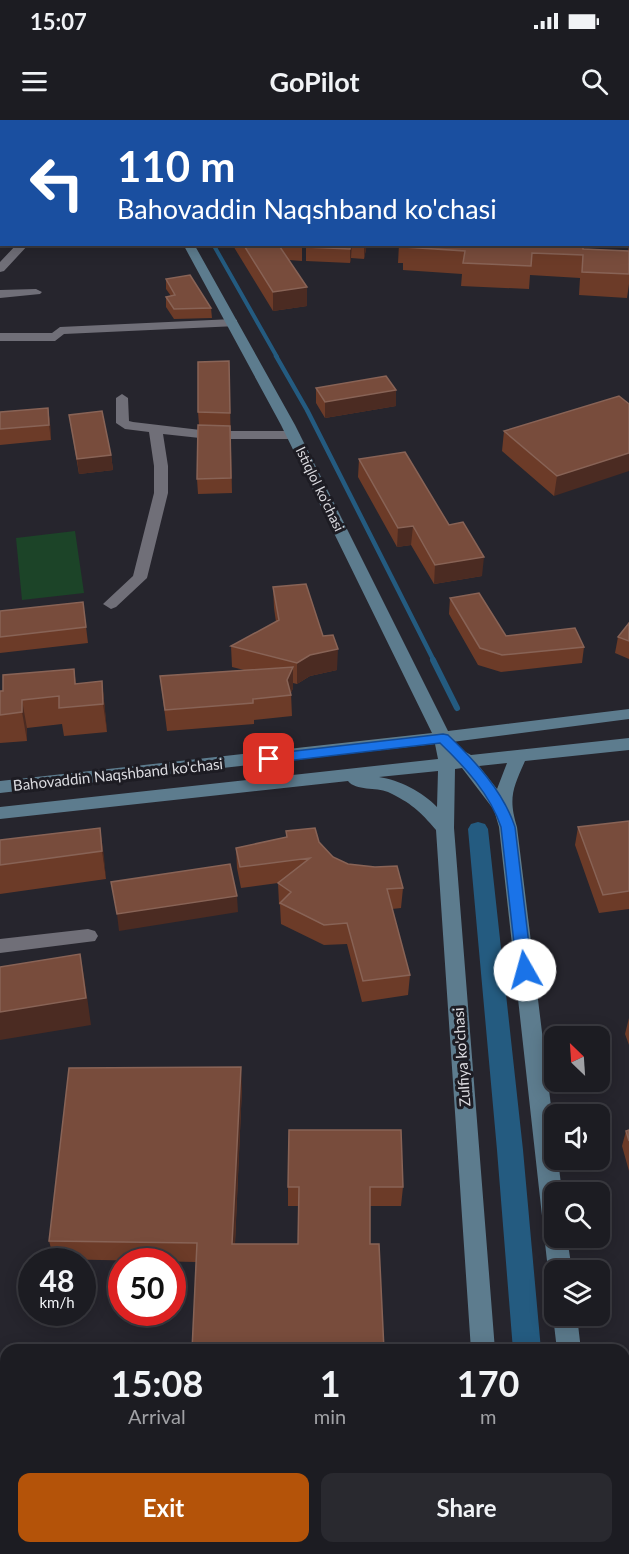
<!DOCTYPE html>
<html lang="en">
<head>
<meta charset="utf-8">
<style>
	body { margin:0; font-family:Lato,sans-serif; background:#29292f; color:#f1f3f6; height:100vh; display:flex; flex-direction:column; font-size:22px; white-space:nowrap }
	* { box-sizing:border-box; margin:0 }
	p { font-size:20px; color:#a0a1a5 }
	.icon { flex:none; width:33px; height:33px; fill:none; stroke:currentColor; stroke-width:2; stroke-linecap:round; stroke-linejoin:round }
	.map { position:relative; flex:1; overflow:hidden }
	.panel { position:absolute; left:0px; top:1224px; width:630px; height:210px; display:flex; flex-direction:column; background:#1c1c22; border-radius:18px 18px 0 0; box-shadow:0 3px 15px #0003,0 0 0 2px #3a3a40 }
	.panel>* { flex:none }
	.guide { position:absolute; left:0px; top:0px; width:630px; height:126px; box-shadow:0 3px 15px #0003,0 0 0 2px #3a3a40; background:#1a4fa0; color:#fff; overflow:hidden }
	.needle { width:39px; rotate:335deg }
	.fabs { position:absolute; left:544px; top:906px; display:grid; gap:12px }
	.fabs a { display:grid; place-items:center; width:66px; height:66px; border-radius:12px; background:#1c1c22; box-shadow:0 3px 15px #0003,0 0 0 2px #3a3a40; font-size:30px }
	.speed { position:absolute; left:18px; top:1128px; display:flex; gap:12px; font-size:30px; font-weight:700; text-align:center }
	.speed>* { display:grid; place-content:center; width:78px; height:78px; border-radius:50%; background:#1c1c22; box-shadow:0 3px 15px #0003,0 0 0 2px #3a3a40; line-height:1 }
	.speed small { font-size:15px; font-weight:400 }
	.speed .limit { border:9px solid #d22; background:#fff; color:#111 }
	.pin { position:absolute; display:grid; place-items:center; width:51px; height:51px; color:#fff; margin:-26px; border-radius:12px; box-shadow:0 3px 9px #0006 }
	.me { position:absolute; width:66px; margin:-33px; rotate:353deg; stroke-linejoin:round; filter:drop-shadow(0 0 4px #0008) }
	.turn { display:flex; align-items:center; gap:21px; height:126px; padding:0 18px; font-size:27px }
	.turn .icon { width:78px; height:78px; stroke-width:2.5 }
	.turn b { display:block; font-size:42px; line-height:51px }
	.eta { display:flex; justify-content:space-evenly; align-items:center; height:102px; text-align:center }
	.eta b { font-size:36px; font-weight:700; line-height:42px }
	.button { display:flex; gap:12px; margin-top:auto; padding:12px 18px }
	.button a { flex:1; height:69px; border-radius:12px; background:#b45309; color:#fff; font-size:24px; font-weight:700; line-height:69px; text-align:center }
	.button a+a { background:#29292f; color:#f1f3f6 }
	.status { display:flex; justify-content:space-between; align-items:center; height:42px; padding:0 30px; background:#1c1c22; direction:ltr }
	.status svg { height:16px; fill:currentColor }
	header { display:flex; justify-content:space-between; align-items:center; height:78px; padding:0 18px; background:#1c1c22; font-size:27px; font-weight:700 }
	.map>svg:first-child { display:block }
</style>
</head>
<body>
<div class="status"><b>15:07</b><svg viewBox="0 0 49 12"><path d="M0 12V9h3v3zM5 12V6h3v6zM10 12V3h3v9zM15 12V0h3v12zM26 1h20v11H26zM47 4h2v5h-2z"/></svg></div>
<header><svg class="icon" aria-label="menu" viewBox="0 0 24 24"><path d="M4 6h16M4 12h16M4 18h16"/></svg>GoPilot<svg class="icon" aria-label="search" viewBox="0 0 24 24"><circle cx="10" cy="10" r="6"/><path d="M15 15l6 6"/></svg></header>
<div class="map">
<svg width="629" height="1434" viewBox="0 0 629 1434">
	<rect width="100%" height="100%" fill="#26252d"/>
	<path fill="#1c4428" d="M75,411L84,473L22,480L16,418Z"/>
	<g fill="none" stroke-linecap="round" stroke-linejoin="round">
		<path stroke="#245b80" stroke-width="4" d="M213,124L277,237"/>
		<path stroke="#245b80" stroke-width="4.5" d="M276,236L307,290L434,541"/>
		<path stroke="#245b80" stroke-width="6" d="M433,540L457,588"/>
		<path fill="#245b80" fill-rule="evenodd" d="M478,702L485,704L488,709L523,1030L541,1230H513L497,1030L468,709L471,704Z
			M530,1428H560V1434H530Z"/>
		<path fill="#706f78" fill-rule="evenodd" d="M301,0H311L300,2Z
			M17,124H29L4,151L0,152V142Z
			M36,169L42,172L40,174L0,178V170Z
			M233,199L237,200V206L64,214L55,221H0V213H52L60,207Z
			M122,274L128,278L129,301L133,302L209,311H293L300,315L293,319H209L163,314L168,346V373L147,458L116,487L111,489L103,484L133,456L154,373V346L149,312L125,309L116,303V278Z
			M88,809L95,811L98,816L95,821L0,833V819Z"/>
		<path fill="#5d7c8e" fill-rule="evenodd" d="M183,124H194L295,305L448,611L629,589V599L452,622L454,635L462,630L471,635L629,618V630L525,641C513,668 508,678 517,707L555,1019V1040H558L562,1072H555V1118H567L572,1150H555V1159L548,1150L499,707L494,690L462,648L455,649L454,708L495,1230H471L436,710C420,691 411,683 388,672C376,667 356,671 348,661L0,699V687L438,639L435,624L0,673V661L432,613L281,305ZM507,643L497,669L479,646ZM438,651L437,687C423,672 399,660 379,657Z
			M555,1192V1196H577L581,1230H557L553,1196Z
			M484,1428H510L511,1434H485Z
			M579,1428H605L606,1434H580Z"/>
		<path fill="#4b8aa4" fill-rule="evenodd" d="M0,49H2V56H0Z
			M628,116H629V122H628Z"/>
	</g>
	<path fill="#6c3b28" d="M449,0H516V2H450Z
		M0,4H2V32H0Z
		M629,122V164L627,178L579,175L580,158L530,155L529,169L461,166L462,154L403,150V143H398L399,124H502L628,131Z
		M232,124H302V141L289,140L307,167V186L273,191Z
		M306,124H367L364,139L351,138L350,143L306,141Z
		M166,159L211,188L212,198L174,199L166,187V177L171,176L166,169Z
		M229,241L232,373L198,374L197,359L199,305L198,292Z
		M316,268L396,286L325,298L316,283Z
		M629,284L554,376L502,331L504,311Z
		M48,288L50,303L51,320L0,325V292Z
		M69,295L111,335L113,350L79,354Z
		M359,339L449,405L482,456L434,464L411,425L397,427L358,357Z
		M273,467L323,516L337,550L310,556L297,564L293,563V568L291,573L292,596L254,600V604L167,611L160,556L244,550L232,547L231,526L276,502L274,488Z
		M450,478L506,516L584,527L582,543L501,552L478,545L449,494Z
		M83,482L88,523L0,533V491Z
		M629,503V539L615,533L618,517Z
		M74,549L76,564L102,561L107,612L64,616L62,604L27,608V621L0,623V571Z
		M629,701V789L599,793L575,725L578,707Z
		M100,708L106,759L0,774V720Z
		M286,711L319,722L333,737L403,768L401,788L392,789L410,855L408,875L362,882L347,824L324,825L281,804L280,785L279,784L278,763L241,768L237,748L236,728L286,717Z
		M629,898V925L625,914Z
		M242,967L235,1124H298V1086H288V1067H403L401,1086H370V1124L196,1142L54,1139L49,1121Z
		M629,1010V1051L622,1026L626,1011Z"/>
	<path fill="#4b2b22" d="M210,0H218V2H209Z
		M352,124L351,138L350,143V129Z
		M364,124H367L364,139Z
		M307,167V186L273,191V172Z
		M396,270V286L325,298V282Z
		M48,288L50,303L51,320L49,305Z
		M629,333V351L554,376L557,356Z
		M111,335L113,350L79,354L77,339Z
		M413,406L411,425L397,427L398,408Z
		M484,437L482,456L434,464L435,445Z
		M338,529L337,550L310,556L297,564V543L310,535Z
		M293,547V568L290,575L287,560Z
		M102,561L105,589L107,612L103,584Z
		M22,580L27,608V621L22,592Z
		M100,708L104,736L106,759L102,731Z
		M237,776L238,792L119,811L117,794Z
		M80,834L85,862L91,905L0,920V892Z
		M241,947L242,967L234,1142L232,1124Z"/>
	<path fill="#784c3c" stroke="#886356" stroke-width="1.5" d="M56,0H93L92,2H54Z
		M168,0H210L209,2H166Z
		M350,0H404L405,2H349Z
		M458,0H515V2H459Z
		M0,4H2V20H0Z
		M243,124H278L307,167L273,172Z
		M306,124H351L350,129L306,127Z
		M404,124H583V129L629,131V154L582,152L583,135L532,133L531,146L463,143L465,131L404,127Z
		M190,155L211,188L174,189L166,177L175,175L166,159Z
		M229,241L230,293L198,292V242Z
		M386,256L396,270L325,282L316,268Z
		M619,276L629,284V333L557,356L504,311Z
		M48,288L49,305L0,309V292Z
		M102,291L111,335L77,339L69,295Z
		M198,305L230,306L231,358L197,359Z
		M405,332L449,405L463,402L484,437L435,445L413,406L398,408L359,339Z
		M306,464L323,516L333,515L338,529L310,535L297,543L231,526L279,500L273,467Z
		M479,473L506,516L575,508L584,527L502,535L480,528L450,478Z
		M83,482L86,507L0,517V491Z
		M629,503V521L618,517Z
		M293,547L287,560L291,575L253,579V583L165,590L160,556Z
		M74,549L75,564L102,561L103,584L59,588V576L22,580V592L0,595V571H3V555Z
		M629,701V771L603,775L578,707Z
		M100,708L102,731L0,745V720Z
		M315,708L319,722L333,737L348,744L375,747L397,746L403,768L387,769L410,855L363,861L347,803L324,805L280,783L291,772L278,763L310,738L240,747L236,728L287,717L286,711Z
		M230,744L237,776L117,794L111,762Z
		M80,834L86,878L0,892V847Z
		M241,947L232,1124H298L299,1067H288L289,1010H401L403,1067H370V1124H379L384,1230H192L197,1123L49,1121L69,948Z
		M629,1010V1021L626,1011Z
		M179,1428H394V1434H179Z"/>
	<path fill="#1a73e8" stroke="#114b97" stroke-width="1.5" d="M443,614L448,615C475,641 503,671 515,707L532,850L530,854H519L517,850L501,707C490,674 465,647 440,623L269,643L263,639L269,634Z"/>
	<g text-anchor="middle" stroke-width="6" stroke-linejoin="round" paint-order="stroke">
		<g font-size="14" fill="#dcdce1" stroke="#1d1c23">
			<text transform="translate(320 369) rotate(64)" y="5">Istiqlol ko'chasi</text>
		</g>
		<g font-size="15" fill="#dcdce1" stroke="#1d1c23">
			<text transform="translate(118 655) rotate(-6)" y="5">Bahovaddin Naqshband ko'chasi</text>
			<text transform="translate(462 937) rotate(-94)" y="5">Zulfiya ko'chasi</text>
		</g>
	</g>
</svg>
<div class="fabs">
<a><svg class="needle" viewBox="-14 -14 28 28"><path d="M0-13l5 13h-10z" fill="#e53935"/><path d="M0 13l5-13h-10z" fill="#a0a1a5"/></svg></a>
<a><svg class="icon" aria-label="sound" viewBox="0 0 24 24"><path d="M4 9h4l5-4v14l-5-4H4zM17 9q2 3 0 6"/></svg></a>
<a><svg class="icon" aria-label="search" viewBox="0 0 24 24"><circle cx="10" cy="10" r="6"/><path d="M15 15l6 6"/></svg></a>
<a><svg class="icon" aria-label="layers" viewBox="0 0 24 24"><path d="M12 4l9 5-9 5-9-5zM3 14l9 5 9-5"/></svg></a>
</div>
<div class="speed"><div>48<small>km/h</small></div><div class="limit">50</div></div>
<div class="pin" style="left:269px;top:639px;background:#d93025"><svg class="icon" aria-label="arrive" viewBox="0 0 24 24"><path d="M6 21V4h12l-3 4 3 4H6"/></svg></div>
<svg class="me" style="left:525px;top:850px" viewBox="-20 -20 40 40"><circle r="19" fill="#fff"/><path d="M0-13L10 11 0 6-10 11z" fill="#1a73e8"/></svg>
<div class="guide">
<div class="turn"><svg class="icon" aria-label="left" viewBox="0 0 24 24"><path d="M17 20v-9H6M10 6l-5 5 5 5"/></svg><div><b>110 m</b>Bahovaddin Naqshband ko'chasi</div></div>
</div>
<section class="panel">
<div class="eta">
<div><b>15:08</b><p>Arrival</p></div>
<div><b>1</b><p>min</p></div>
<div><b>170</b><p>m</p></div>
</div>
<div class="button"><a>Exit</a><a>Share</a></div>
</section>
</div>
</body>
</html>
